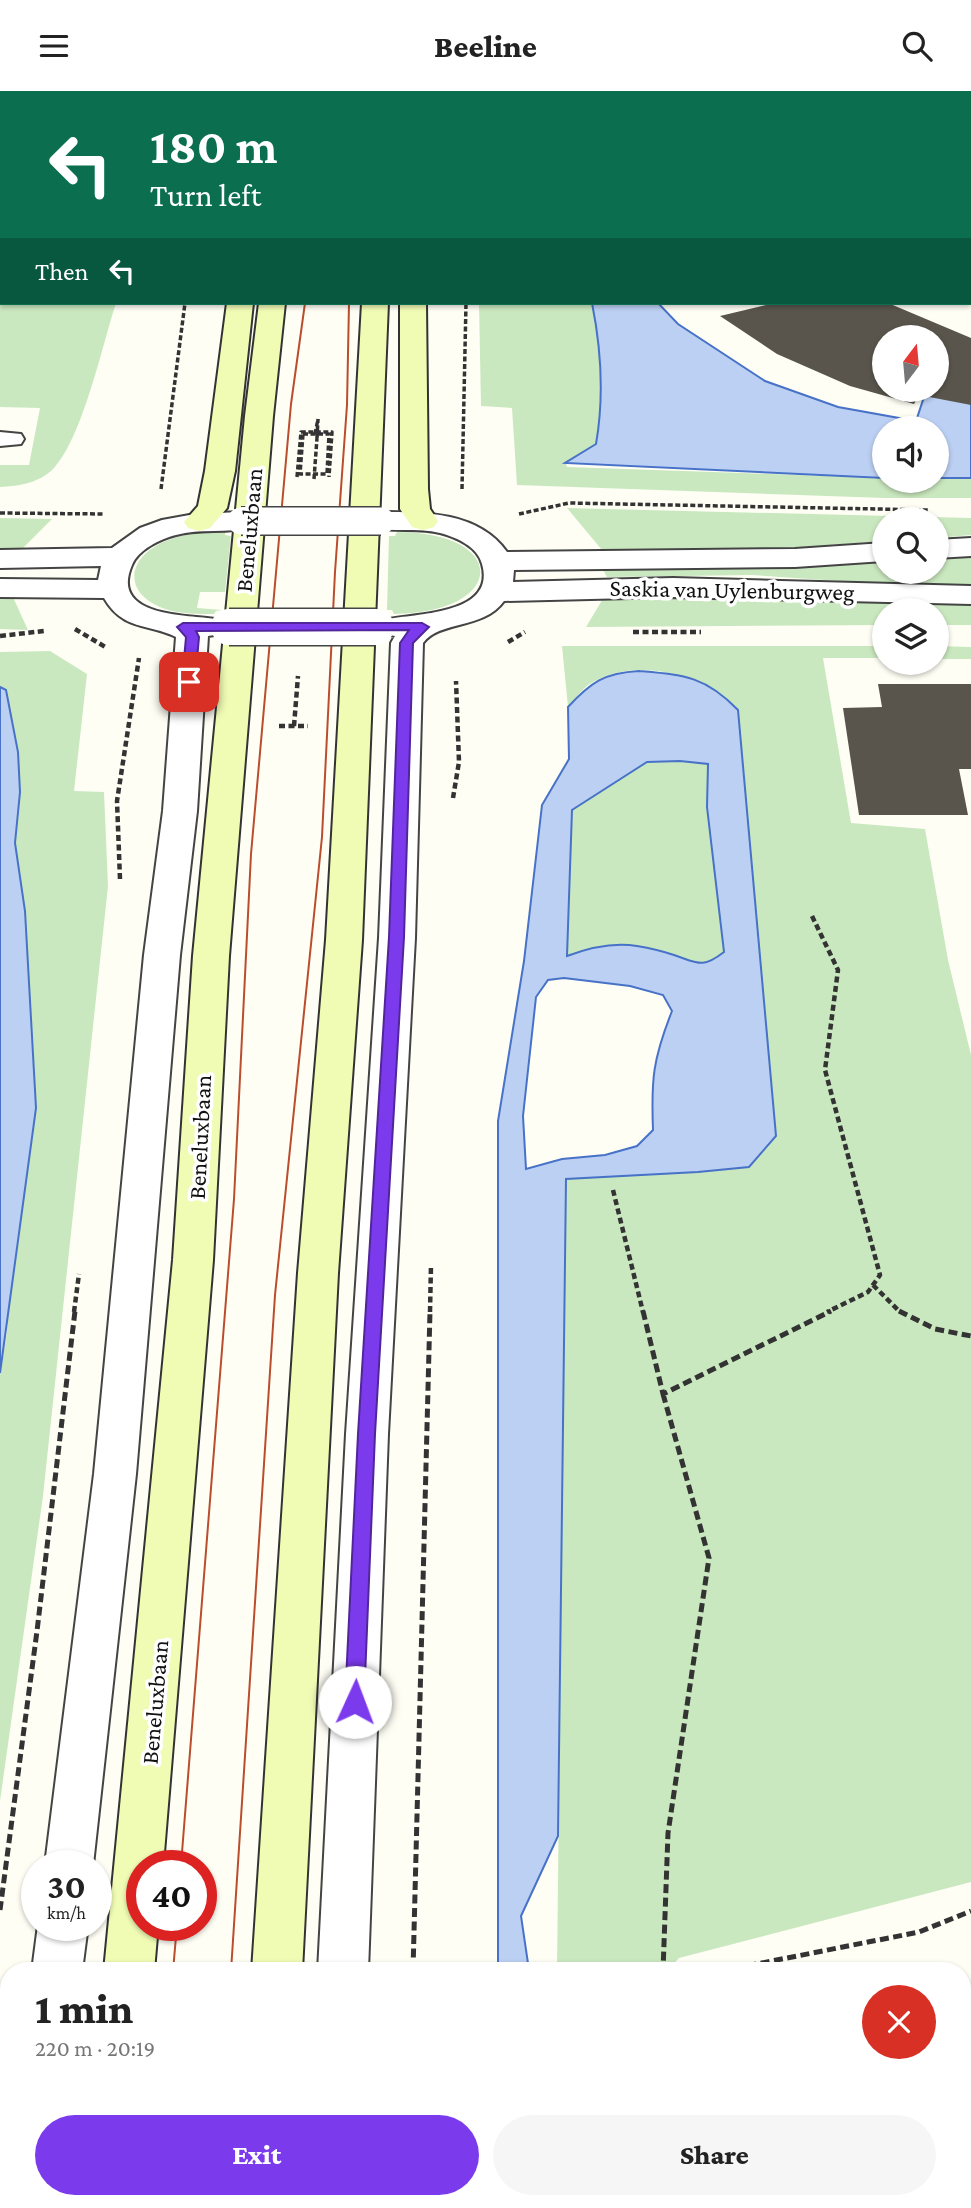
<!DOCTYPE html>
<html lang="en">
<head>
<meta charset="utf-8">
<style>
	body { margin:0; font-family:"Crimson Pro",serif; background:#f6f6f6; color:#222; height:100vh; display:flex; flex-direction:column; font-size:26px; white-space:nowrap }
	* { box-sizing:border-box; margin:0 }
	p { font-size:23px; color:#767676 }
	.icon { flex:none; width:38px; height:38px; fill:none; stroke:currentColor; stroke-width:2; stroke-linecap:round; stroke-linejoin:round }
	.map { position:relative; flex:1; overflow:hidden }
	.drawer { position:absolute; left:0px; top:1871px; width:971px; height:247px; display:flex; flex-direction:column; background:#fff; border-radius:28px 28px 0 0; box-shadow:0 2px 5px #0004 }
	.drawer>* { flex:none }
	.top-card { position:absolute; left:0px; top:0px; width:971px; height:214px; box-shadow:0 2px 5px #0004; background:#0b6e4f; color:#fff; overflow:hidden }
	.needle { width:46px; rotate:16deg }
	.buttons { position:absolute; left:872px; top:234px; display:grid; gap:14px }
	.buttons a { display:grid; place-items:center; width:77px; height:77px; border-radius:50%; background:#fff; box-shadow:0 2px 5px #0004; font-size:35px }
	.speed { position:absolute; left:21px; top:1759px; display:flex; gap:14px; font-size:35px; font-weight:700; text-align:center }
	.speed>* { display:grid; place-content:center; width:91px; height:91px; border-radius:50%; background:#fff; box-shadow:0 2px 5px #0004; line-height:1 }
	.speed small { font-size:18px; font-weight:400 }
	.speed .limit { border:10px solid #d22; background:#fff; color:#111 }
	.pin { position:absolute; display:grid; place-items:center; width:60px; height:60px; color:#fff; margin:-30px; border-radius:14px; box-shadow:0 4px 10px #0006 }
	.me { position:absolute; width:77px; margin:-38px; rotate:2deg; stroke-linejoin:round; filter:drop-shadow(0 0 5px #0008) }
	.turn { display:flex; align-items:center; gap:24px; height:147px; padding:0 35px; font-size:32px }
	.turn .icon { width:91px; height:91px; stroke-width:2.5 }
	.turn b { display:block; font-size:49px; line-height:60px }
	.then { display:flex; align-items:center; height:66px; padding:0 35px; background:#0003; gap:14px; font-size:26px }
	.round { display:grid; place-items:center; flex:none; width:74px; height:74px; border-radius:37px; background:#f6f6f6 }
	.head { display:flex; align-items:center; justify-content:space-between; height:119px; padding:0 35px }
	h1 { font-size:42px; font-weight:800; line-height:52px }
	.button { display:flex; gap:14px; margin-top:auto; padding:14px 35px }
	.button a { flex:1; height:80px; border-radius:42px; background:#7c3aed; color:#fff; font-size:28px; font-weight:800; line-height:80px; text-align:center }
	.button a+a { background:#f6f6f6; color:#222 }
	header { display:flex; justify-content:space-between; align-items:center; height:91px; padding:0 35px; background:#fff; font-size:32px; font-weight:800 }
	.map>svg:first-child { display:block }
</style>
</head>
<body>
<header><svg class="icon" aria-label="menu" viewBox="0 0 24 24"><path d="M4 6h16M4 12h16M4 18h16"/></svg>Beeline<svg class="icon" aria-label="search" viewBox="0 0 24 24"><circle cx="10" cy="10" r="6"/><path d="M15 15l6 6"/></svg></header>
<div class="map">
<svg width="971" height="2117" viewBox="0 0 971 2117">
	<rect width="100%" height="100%" fill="#fefef5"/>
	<path fill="#cae8bf" d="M0,0L79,2H2V212H116C102,255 83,345 54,377C40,392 19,395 0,396V374H29L40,317L0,316Z
		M502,0H766L500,2Z
		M479,212H592C601,257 604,307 596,353L566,372L567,376L884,387V390L971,387V407H885L517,394L512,317L481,315Z
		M567,417L971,427V444L936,447V429H884V450L790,457L602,459Z
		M0,427L52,428L21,459H0Z
		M225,441V444L231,445L225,501H200L197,517L222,519L216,520L214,523C198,523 181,523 165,518C122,503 126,466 166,450C184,442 205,441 225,441Z
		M397,441C510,441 507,522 394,523L392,519H387L389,445H395Z
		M971,463V494H897L752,484L607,486L602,477L884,468V481H936V465Z
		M771,503L971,509V534H936V520H884V534L586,536L604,506Z
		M0,504H12L28,539L0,538Z
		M562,555H884V567H823L851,732L925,738L948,869L971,964V1791L679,1867L668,1879L557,1880L566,1087L698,1081L749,1076L726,607C689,581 633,567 591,592C582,597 575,609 568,616Z
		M936,555L971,556V568H936Z
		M50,560L87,583L74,700L104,701L108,795L43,1405L0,1710V1284L7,1241L25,819L15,752L20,701L6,600L0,596V561Z
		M680,670L708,673L707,716L724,861L712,871L697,873L674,864L567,865L572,719L647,671Z"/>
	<path fill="#bcd0f3" stroke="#4772c7" stroke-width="2" fill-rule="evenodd" d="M592,212H658L678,233L765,290L838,316L916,330L925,303L971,311V387H936V338H884V387L565,372L596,353C604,307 601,257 592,212Z
		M639,580C684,584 705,585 738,619L776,1045L749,1076L698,1081L566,1088L558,1745L521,1825L529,1879H498V1030L524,870L542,714L569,668L568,616C591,591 604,582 639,580ZM680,670L708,673L707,716L724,861C702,878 698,872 674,864C662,860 649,857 637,855C614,851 588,857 567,865L572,719L647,671ZM564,887L630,895L663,904L672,920C653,968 651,988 653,1039L637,1055L605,1064L562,1068L526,1078L523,1025L536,906L548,889Z
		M0,596L6,599L18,661L20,701L15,752L25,820L36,1017L0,1282Z"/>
	<path fill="#59554d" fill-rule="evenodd" d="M774,212H888L971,247V314L919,304L914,313L850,295L777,263L720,225ZM884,247H936V299H884Z
		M878,593H971V678H959L968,724H859L843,617L882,616Z"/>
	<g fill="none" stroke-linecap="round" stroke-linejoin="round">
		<defs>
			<path id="service" d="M162,0H182L183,2H162Z
				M0,341L21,343L24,348L21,353L0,355Z"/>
			<path id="minor" d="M962,1960H971V2008H962Z"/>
			<path id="tertiary" d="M241,421L252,424L256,430L252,436C227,443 200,437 176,444C160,448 138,459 132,474C108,529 194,523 221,529L226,536L221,543L208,545L197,720L180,864L136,1383L93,1774H45L94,1383L144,864L163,720L176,546C148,532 123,540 104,507L0,506V488L98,489L101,475L0,477V459L112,457L140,437L162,429L195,423Z
				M381,421C425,421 479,421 507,461L795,458L884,452V470L795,476L514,479L513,491L673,487L971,495V513L673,506L504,510C483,539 440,529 423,552L415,847L388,1343L368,1880H318L346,1343L379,847L391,552L395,545L384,543L379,536L384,529C413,522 497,525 482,473C478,456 456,446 440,442C417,436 393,442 370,436L366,430L370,424Z
				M971,447V465L936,467V449Z
				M38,1834H88L82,1880H32Z
				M9,2099V2109H57L56,2117H4Z
				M307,2109H359L358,2117H306Z"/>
			<path id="secondary" d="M263,0H287V2H263Z
				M294,0H318V2H294Z
				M371,0H395V2H371Z
				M401,0H425V2H401Z
				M227,212H253L235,380L227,417L210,437L199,440L188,437L184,431L198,415L205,380Z
				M259,212H285L273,325L229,865L213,1169L163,1774H142V1834H158L154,1880H104L173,1169L193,865L245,325Z
				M362,212H388L362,849L338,1182L302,1880H252L298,1182L326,849Z
				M400,212H426L428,398L430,418L438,430L434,436L423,439L412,436L400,418Z
				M81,2109H133L132,2117H80Z
				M238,2109H290V2117H238Z"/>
		</defs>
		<use href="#service" stroke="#444" stroke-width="4"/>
		<use href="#minor" stroke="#444" stroke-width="4"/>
		<use href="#tertiary" stroke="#444" stroke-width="4"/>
		<use href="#secondary" stroke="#333" stroke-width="4"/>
		<path stroke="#333" stroke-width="3.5" stroke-dasharray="5 2.5" stroke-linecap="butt" d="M491,2L493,0
			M303,343H329L327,383H300Z
			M315,343L318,328
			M314,388L317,347
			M161,398L185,212
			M462,398L466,212
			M0,422L103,423
			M519,423L569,412L928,419"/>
		<path stroke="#333" stroke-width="4.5" stroke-dasharray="6 3.5" stroke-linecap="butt" d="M75,538L107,557
			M633,541H701
			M0,545L44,540
			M508,551L525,541
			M279,635H308
			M294,635L298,585
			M453,707L459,671L456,590
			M120,788L117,710L139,567
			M812,825L838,879L825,979L880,1184L868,1201L827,1221
			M613,1099L643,1221
			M873,1194L900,1221
			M74,1221L79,1183
			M430,1221L431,1174"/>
		<path stroke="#333" stroke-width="5" stroke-dasharray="9 4.5" stroke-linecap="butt" d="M643,1220L663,1303L831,1220
			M899,1220L935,1238L971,1245
			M663,1303L709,1467L668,1742L663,1880
			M0,1819L37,1540L75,1220
			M413,1880L430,1220
			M721,1880L919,1841L971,1820
			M408,2109V2117"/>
		<use href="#service" fill="#fff" fill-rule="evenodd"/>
		<use href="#minor" fill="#fff" fill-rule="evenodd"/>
		<use href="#tertiary" fill="#fff" fill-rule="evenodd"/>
		<use href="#secondary" fill="#f0fbb4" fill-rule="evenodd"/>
		<path stroke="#bb4d2f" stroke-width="2" d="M181,1774L234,1108L251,763L291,313L305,212
			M173,1880L177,1834
			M231,1880L275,1204L322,746L335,481L347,314L349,212
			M216,2109V2117
			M153,2117L154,2109"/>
		<defs>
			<path id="tertiary-bridge-far1" d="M241,430H381"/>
			<path id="tertiary-bridge" d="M229,536H376"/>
		</defs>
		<use href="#tertiary-bridge-far1" stroke="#444" stroke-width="30" stroke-linecap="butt"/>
		<use href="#tertiary-bridge" stroke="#444" stroke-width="39" stroke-linecap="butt"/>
		<path stroke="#333" stroke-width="3.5" stroke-dasharray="5 2.5" stroke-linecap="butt" d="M317,347L318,328
			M297,386L301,341H332L329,386"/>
		<use href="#tertiary-bridge-far1" stroke="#fff" stroke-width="27"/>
		<use href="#tertiary-bridge" stroke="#fff" stroke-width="36"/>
	</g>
	<path fill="#7c3aed" stroke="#51269a" stroke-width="2" d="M183,532H422L429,536L413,552L404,846L375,1343L364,1611L362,1617L355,1620L348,1617L345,1611L358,1343L389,846L400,552L409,539L196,540L199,546L195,591L189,595L182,591L186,546L177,536Z"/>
	<g text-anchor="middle" stroke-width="7" stroke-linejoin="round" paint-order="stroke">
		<g font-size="24" fill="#111" stroke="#fff">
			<text transform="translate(249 439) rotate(-85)" y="8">Beneluxbaan</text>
			<text transform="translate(732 499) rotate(1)" y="8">Saskia van Uylenburgweg</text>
			<text transform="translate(200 1046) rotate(-87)" y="8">Beneluxbaan</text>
			<text transform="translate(155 1611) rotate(-85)" y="8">Beneluxbaan</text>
		</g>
	</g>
</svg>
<div class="buttons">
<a><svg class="needle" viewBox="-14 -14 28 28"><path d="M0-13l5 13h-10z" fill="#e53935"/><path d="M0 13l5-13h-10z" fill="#767676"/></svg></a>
<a><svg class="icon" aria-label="sound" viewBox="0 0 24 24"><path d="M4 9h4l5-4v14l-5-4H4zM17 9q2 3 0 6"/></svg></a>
<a><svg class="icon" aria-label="search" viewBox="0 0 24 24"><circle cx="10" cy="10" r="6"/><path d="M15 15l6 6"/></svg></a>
<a><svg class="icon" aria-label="layers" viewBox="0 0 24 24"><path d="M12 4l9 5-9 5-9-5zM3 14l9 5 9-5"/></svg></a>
</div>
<div class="speed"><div>30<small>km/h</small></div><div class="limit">40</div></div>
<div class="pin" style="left:189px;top:591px;background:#d93025"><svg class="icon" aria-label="arrive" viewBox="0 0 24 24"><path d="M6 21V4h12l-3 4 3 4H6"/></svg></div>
<svg class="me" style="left:355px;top:1611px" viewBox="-20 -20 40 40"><circle r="19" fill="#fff"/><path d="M0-13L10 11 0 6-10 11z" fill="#7c3aed"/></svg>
<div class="top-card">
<div class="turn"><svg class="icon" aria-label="left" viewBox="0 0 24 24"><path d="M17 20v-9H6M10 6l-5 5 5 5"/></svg><div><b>180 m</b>Turn left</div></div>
<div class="then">Then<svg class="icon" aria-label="left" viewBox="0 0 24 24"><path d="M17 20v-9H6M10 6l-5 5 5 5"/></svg></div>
</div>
<section class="drawer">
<div class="head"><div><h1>1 min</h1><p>220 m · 20:19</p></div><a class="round" style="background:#d93025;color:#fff"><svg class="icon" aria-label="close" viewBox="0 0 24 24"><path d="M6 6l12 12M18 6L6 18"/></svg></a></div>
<div class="button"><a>Exit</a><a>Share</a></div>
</section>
</div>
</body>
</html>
